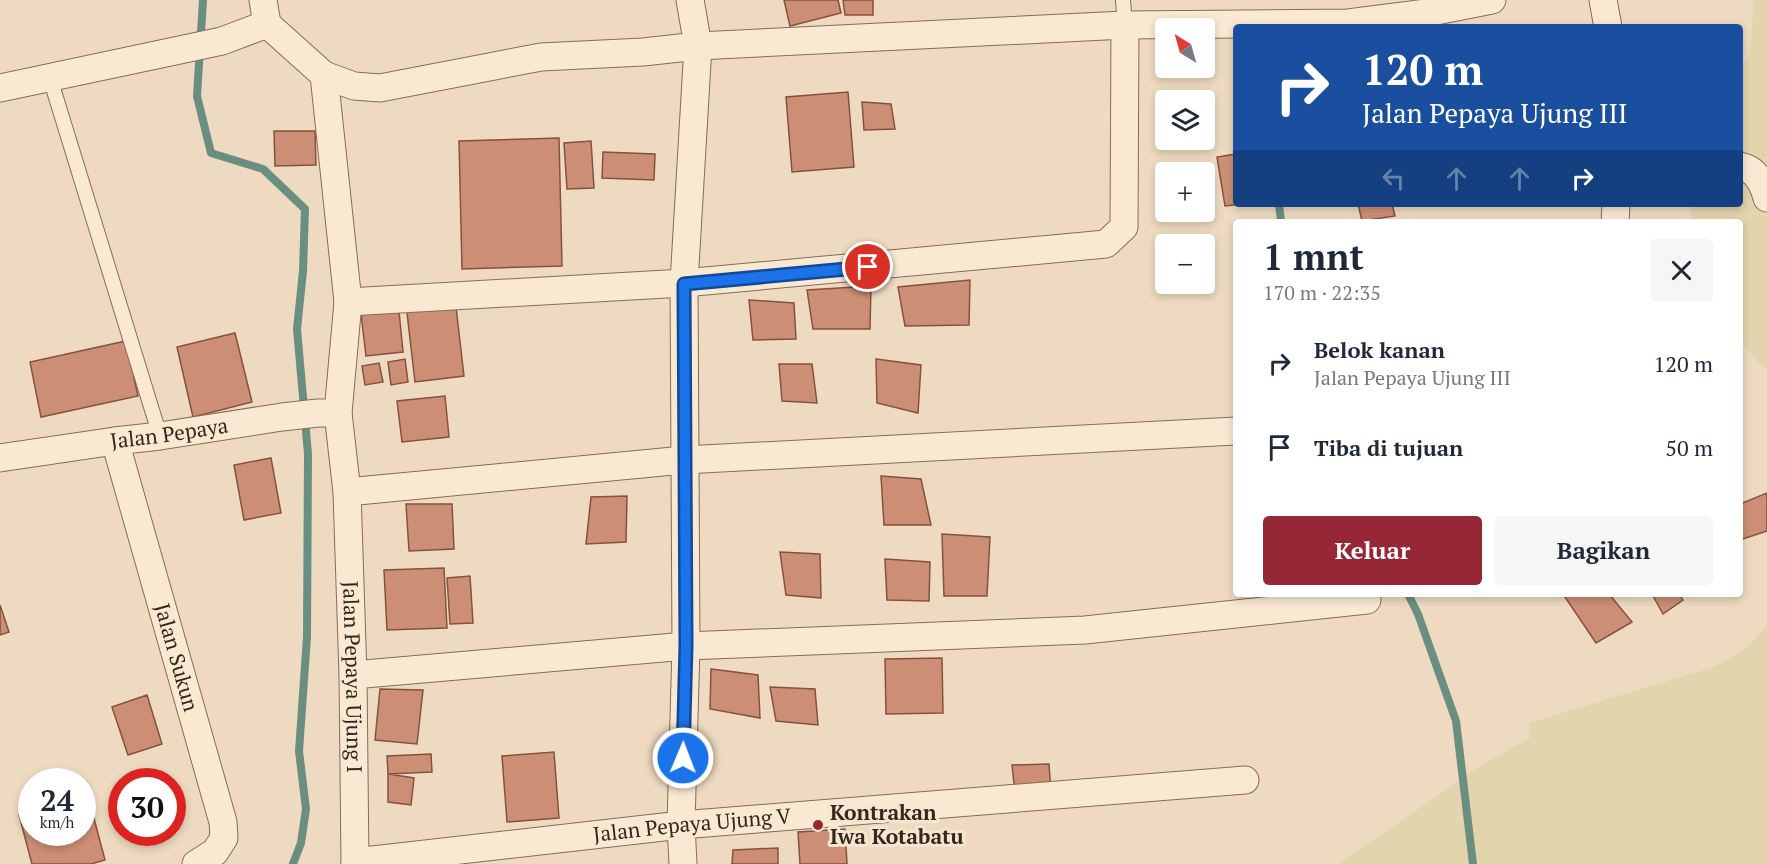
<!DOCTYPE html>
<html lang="id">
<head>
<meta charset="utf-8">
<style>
	body { margin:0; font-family:"PT Serif",serif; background:#f6f6f7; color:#1f2937; height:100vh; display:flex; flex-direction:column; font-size:22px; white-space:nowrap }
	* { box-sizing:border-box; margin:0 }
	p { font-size:20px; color:#747a83 }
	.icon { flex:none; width:33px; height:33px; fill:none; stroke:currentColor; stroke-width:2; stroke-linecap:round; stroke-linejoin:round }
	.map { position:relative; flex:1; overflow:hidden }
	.details { position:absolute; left:1233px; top:219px; width:510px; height:378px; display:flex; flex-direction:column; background:#fff; border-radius:6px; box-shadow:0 3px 9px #0003 }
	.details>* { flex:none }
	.hud { position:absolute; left:1233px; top:24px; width:510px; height:183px; border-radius:6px; box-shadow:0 3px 9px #0003; background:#1a4fa0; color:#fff; overflow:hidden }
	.needle { width:39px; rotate:323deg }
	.tools { position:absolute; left:1155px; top:18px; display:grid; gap:12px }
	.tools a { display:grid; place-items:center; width:60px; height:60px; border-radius:6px; background:#fff; box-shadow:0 3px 9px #0003; font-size:30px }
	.speed { position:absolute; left:18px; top:768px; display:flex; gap:12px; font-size:30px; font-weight:700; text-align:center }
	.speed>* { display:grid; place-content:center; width:78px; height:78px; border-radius:50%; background:#fff; box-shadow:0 3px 9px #0003; line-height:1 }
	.speed small { font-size:15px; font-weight:400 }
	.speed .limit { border:9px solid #d22; background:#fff; color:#111 }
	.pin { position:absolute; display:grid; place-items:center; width:51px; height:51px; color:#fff; margin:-26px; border:3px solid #fff; border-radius:50%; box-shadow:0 2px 6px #0007 }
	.me { position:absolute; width:66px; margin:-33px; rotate:1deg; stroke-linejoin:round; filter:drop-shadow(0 0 4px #0008) }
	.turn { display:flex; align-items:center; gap:21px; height:126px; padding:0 30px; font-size:27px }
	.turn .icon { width:78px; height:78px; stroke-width:2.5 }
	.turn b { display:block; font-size:42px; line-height:51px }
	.lanes { display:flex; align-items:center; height:57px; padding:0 30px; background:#0003; justify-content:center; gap:30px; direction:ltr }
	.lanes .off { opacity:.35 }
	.round { display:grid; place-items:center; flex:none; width:63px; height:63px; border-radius:6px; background:#f6f6f7 }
	.summary { display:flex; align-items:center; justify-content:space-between; height:102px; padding:0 30px }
	h1 { font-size:36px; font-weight:600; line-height:45px }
	.cta { display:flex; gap:12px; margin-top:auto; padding:12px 30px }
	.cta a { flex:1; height:69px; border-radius:6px; background:#962836; color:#fff; font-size:24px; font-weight:600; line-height:69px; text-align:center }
	.cta a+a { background:#f6f6f7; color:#1f2937 }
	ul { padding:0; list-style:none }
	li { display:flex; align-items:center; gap:18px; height:84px; padding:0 30px }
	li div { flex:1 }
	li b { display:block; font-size:22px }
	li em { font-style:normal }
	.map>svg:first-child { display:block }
</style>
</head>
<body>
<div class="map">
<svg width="1767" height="864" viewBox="0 0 1767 864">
	<rect width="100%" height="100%" fill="#eedac0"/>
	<path fill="#e3d4ad" d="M1754,0H1767V369L1754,358L1740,339V222H1691V204H1740V70L1750,54Z
		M1767,625V864H1339L1480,766L1530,738L1529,723L1717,666L1750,645Z"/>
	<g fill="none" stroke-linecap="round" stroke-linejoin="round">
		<path stroke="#6a8e80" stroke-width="8" d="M203,0L197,96L211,153L263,169L305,209L303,271L297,329L308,454L307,637L299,751L306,809L301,843L293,864
			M1279,204L1281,222
			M1408,594L1418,614L1456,721L1473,864"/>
	</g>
	<path fill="#cc8f76" stroke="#86513e" stroke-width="1.5" d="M784,0H838L841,13L790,26Z
		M843,0H873V15H845Z
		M848,92L854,167L792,172L786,97Z
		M862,102L891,104L895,129L864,130Z
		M274,131H315L316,165L275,166Z
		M559,138L562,266L462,269L459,141Z
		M591,141L594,188L567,189L564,143Z
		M603,152L655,154L654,180L602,178Z
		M1236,154V204H1244L1225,206L1217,157Z
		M1358,204H1392L1395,216L1362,221Z
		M970,280L969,325L905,326L898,287Z
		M871,286L870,329H813L807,290Z
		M455,298L464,376L415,382L406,304Z
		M749,300L794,303L796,339L753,340Z
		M398,301L403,352L366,356L360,305Z
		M235,333L252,402L193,417L177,347Z
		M126,341L138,396L41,417L30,362Z
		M405,359L408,382L391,385L388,362Z
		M876,359L921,365L918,413L877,403Z
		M379,363L383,382L365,385L362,366Z
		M779,364H812L817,403L782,401Z
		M445,396L449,437L402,442L397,401Z
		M271,458L281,513L244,520L234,465Z
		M881,476L921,479L931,525H884Z
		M1767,493V531L1740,540V504Z
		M627,496L626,542L586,544L591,497Z
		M406,504H452L454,549L409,551Z
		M942,534L990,537L987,596H944Z
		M780,552L820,554L821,598L786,595Z
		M885,559L930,562L929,601L887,600Z
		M444,568L447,628L387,630L384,570Z
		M470,576L473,623L450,624L447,578Z
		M1563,594H1609L1632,622L1596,643Z
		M1652,594H1679L1683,600L1663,614Z
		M0,605L9,632L0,635Z
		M942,658L943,713L886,714L885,659Z
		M711,669L758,675L760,718L710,709Z
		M770,687L815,689L818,725L776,721Z
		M380,689L423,690L417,744L375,740Z
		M147,695L162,744L128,755L112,707Z
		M554,752L559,818L507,822L502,756Z
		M431,754L432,772L388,774L387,756Z
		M1049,764L1051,793L1015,792L1012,765Z
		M388,774L414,778L411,805L388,802Z
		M88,796L105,860L91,864H32L19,815L32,811V832H82V798Z
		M845,829L847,864H800L798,832Z
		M778,848V864H732L733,850Z"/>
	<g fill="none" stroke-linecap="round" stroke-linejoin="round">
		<defs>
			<path id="lane" d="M1123,0L1125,25
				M50,78L160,436"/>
			<g id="street">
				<path d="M263,0L267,24"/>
				<path d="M1603,0L1608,27"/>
				<path d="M324,75L354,86L380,88L541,57L643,52L698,46L1125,25L1348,23L1426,13L1492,0"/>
				<path d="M0,88L222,41L267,24L324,75L348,302L684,283L1106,244L1124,227L1125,25"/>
				<path d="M1740,166C1756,169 1763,183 1767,198"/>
				<path d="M1615,222L1616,204"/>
				<path id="s1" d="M348,302L338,413L347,492L353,675L355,864"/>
				<path id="s2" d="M115,441L223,822L224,838L215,852L196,864"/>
				<path id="s3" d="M0,458L115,441L160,436L282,417L318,413H338"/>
				<path d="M347,492L684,460L1236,431"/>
				<path d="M353,675L686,646L1085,630L1367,600"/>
				<path id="s4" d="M355,862L681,825L1245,780"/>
				<path d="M683,864L681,825L686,646L684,283L698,46L690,0"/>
			</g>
		</defs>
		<use href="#lane" stroke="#876b58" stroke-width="16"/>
		<use href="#street" stroke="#876b58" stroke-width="29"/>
		<use href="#lane" stroke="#f9e9d3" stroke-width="14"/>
		<use href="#street" stroke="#f9e9d3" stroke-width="27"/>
	</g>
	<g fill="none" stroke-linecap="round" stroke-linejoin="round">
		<defs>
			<path id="route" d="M683,758L686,645L684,284L868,267"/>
		</defs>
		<use href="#route" stroke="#114b97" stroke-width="15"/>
		<use href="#route" stroke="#1a73e8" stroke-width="10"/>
	</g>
	<circle fill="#962836" stroke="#f5e6d0" stroke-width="2" cx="818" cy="825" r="6"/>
	<g text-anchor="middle" stroke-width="6" stroke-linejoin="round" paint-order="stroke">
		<g font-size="21" fill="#36261d" stroke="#f5e6d0">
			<text dy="7" stroke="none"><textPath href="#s3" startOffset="171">Jalan Pepaya</textPath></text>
			<text dy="7" stroke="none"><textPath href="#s2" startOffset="225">Jalan Sukun</textPath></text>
			<text dy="7" stroke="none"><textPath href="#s1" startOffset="376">Jalan Pepaya Ujung I</textPath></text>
			<text dy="7" stroke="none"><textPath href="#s4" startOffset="339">Jalan Pepaya Ujung V</textPath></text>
		</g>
		<g font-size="21" font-weight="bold" fill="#36261d" stroke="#f5e6d0" text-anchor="start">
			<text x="830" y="820">Kontrakan<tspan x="830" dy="24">Iwa Kotabatu</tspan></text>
		</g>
	</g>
</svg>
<div class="tools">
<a><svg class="needle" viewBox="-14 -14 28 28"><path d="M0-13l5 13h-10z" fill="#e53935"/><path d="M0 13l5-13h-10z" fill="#747a83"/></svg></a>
<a><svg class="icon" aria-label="layers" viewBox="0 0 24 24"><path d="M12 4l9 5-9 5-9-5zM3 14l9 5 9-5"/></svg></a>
<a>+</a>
<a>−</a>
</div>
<div class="speed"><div>24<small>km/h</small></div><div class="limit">30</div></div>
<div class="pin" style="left:868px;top:267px;background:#d93025"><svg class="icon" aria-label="arrive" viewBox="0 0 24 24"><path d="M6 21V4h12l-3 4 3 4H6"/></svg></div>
<svg class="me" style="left:683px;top:758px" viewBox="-20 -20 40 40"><circle r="17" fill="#1a73e8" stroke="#fff" stroke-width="3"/><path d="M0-11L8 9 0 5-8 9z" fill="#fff"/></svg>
<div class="hud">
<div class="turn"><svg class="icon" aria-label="right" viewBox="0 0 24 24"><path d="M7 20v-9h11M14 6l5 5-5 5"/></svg><div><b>120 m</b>Jalan Pepaya Ujung III</div></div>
<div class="lanes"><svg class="icon off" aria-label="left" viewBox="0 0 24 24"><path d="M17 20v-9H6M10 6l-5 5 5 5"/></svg><svg class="icon off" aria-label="ahead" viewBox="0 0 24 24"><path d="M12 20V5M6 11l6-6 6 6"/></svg><svg class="icon off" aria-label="ahead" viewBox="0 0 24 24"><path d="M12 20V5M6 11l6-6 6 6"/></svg><svg class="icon" aria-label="right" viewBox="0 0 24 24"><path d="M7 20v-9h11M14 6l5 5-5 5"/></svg></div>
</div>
<section class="details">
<div class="summary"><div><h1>1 mnt</h1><p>170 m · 22:35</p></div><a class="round"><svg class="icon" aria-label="close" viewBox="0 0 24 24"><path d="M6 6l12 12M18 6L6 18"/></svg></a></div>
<ul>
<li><svg class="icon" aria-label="right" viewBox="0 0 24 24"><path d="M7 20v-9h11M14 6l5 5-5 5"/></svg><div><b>Belok kanan</b><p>Jalan Pepaya Ujung III</p></div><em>120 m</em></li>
<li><svg class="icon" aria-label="arrive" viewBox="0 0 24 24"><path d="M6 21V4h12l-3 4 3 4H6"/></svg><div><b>Tiba di tujuan</b></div><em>50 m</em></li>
</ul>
<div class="cta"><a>Keluar</a><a>Bagikan</a></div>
</section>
</div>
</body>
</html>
